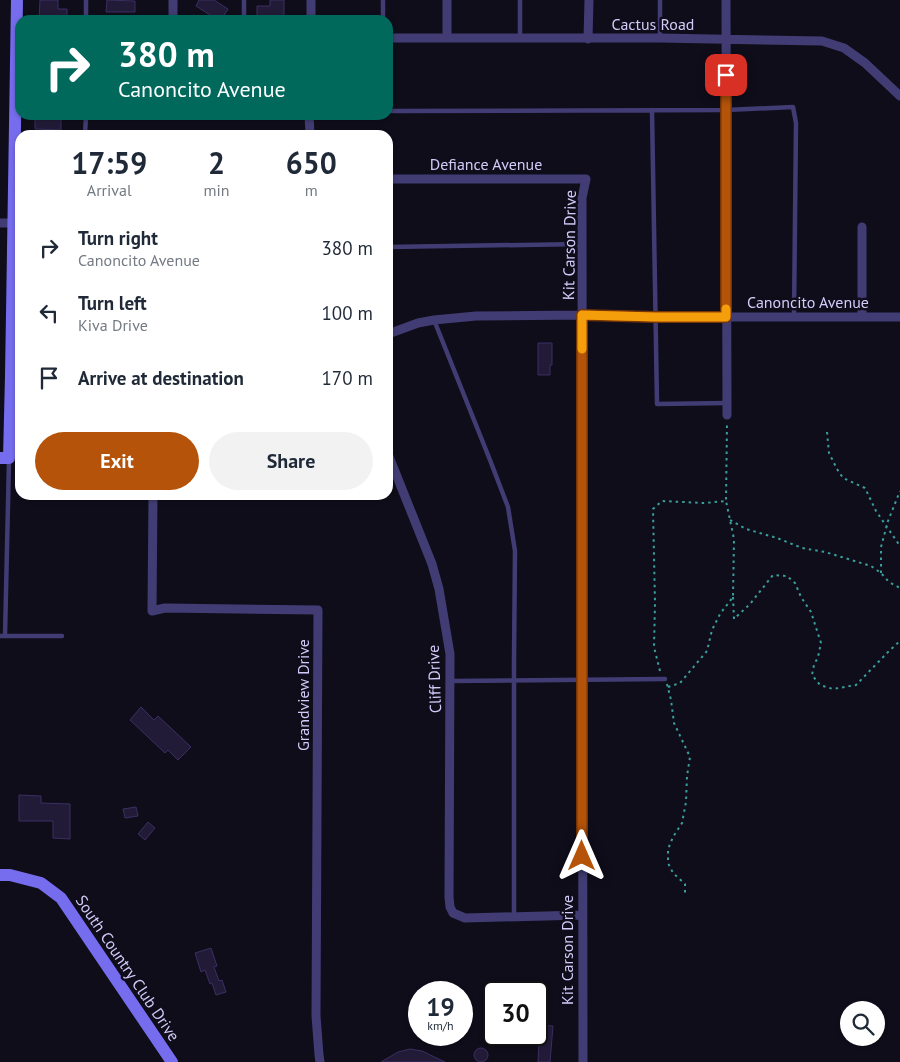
<!DOCTYPE html>
<html lang="en">
<head>
<meta charset="utf-8">
<style>
	body { margin:0; font-family:"PT Sans",sans-serif; background:#f2f2f3; color:#1f2937; height:100vh; display:flex; flex-direction:column; font-size:19px; white-space:nowrap }
	* { box-sizing:border-box; margin:0 }
	p { font-size:16px; color:#747a83 }
	.icon { flex:none; width:28px; height:28px; fill:none; stroke:currentColor; stroke-width:2; stroke-linecap:round; stroke-linejoin:round }
	.map { position:relative; flex:1; overflow:hidden }
	.side { position:absolute; left:15px; top:130px; width:378px; height:370px; display:flex; flex-direction:column; background:#fff; border-radius:15px; box-shadow:0 1px 4px #0004 }
	.side>* { flex:none }
	.banner { position:absolute; left:15px; top:15px; width:378px; height:105px; border-radius:15px; box-shadow:0 1px 4px #0004; background:#00695c; color:#fff; overflow:hidden }
	.tools { position:absolute; left:840px; top:1001px; display:grid; gap:10px }
	.tools a { display:grid; place-items:center; width:45px; height:45px; border-radius:50%; background:#fff; box-shadow:0 1px 4px #0004; font-size:25px }
	.speed { position:absolute; left:408px; top:981px; display:flex; gap:10px; font-size:25px; font-weight:700; text-align:center }
	.speed>* { display:grid; place-content:center; width:65px; height:65px; border-radius:50%; background:#fff; box-shadow:0 1px 4px #0004; line-height:1 }
	.speed small { font-size:12px; font-weight:400 }
	.speed .limit { border:2px solid #111; border-radius:8px; background:#fff; color:#111 }
	.pin { position:absolute; display:grid; place-items:center; width:42px; height:42px; color:#fff; margin:-21px; border-radius:10px; box-shadow:0 2px 8px #0006 }
	.me { position:absolute; width:55px; margin:-28px; rotate:0deg; stroke-linejoin:round; filter:drop-shadow(0 0 4px #0008) }
	.turn { display:flex; align-items:center; gap:18px; height:105px; padding:0 20px; font-size:22px }
	.turn .icon { width:65px; height:65px; stroke-width:2.5 }
	.turn b { display:block; font-size:35px; line-height:42px }
	.eta { display:flex; justify-content:space-evenly; align-items:center; height:85px; text-align:center }
	.eta b { font-size:30px; font-weight:800; line-height:35px }
	.action { display:flex; gap:10px; margin-top:auto; padding:10px 20px }
	.action a { flex:1; height:58px; border-radius:30px; background:#b45309; color:#fff; font-size:20px; font-weight:800; line-height:58px; text-align:center }
	.action a+a { background:#f2f2f3; color:#1f2937 }
	ul { padding:0; list-style:none }
	li { display:flex; align-items:center; gap:15px; height:65px; padding:0 20px }
	li div { flex:1 }
	li b { display:block; font-size:19px }
	li em { font-style:normal }
	.map>svg:first-child { display:block }
</style>
</head>
<body>
<div class="map">
<svg width="900" height="1062" viewBox="0 0 900 1062">
	<rect width="100%" height="100%" fill="#0f0d1a"/>
	<path fill="#221b38" stroke="#3b2f62" d="M40,0H58V9H67V20H39Z
		M107,0L135,1V12H106Z
		M199,0H214L228,9L221,20H218L196,6Z
		M270,0H284V18H257V6H270Z
		M41,115H61V130L35,129V116H41Z
		M538,343H552V365H550V375H538Z
		M141,707L154,720L158,716L191,747L178,760L168,750L165,753L130,720Z
		M19,795L41,796V803L70,804V839L53,838V821H19Z
		M136,807L138,816L125,818L123,809Z
		M148,822L155,828L145,840L138,834Z
		M211,948L217,966L214,967L219,981L222,980L226,992L216,995L212,983L210,984L205,970L201,972L195,953Z
		M536,1025L553,1026L550,1062H538L539,1040H536Z
		M474 1055a7 7 0 1 1 14 0a7 7 0 1 1-14 0Z
		M410,1049L422,1051L445,1062H381L398,1052Z"/>
	<g fill="none" stroke-linecap="round" stroke-linejoin="round">
		<path stroke="#399f9d" stroke-width="2" stroke-dasharray="2.5 4" stroke-linecap="butt" d="M827,432L829,453L837,469L843,478L865,488L876,511L900,546
			M730,520L746,529L777,538L802,548L825,552L871,566L881,573L889,582L900,588
			M881,573V547L888,521L900,491
			M733,597L734,619L750,604L773,575L787,576L795,583L801,597L811,612L821,643L818,657L814,665L812,675L820,685L833,689L856,685L889,651L900,641
			M660,671L654,647L655,603L653,509L662,501L704,503L726,501L727,422
			M667,684L671,700L674,723L690,757L687,776L686,802L682,823L673,837L668,849V863L673,873L685,884V896
			M668,687L680,683L707,651L712,630L720,614L733,597L734,539L726,501"/>
		<path stroke="#413d74" stroke-width="4.5" d="M244,0V20
			M383,0V20
			M520,0V38
			M86,20V0
			M660,38V0
			M652,110L657,404L727,403
			M388,111L726,110L793,107L796,123L794,316
			M85,135L86,115
			M388,247L582,244
			M434,320L490,460L508,507L515,551L514,660V916
			M0,636H62
			M5,636L9,460
			M450,681L665,679"/>
		<path stroke="#413d74" stroke-width="9" d="M173,0V20
			M726,0L727,415
			M311,20V0
			M388,38H660L822,41L844,48L865,63L900,96
			M447,38V0
			M588,39L589,0
			M309,115L310,135
			M388,179H586L582,198L583,1062
			M0,223H14
			M862,227V316
			M388,334L418,323L434,320L476,316L582,315L655,317H900
			M388,454L432,564L439,589L450,654L449,897L450,907L453,913L465,918L582,915
			M153,495L152,611L165,608L318,610L316,1016L319,1055L320,1062"/>
		<path stroke="#766dee" stroke-width="12" d="M0,458H9L11,376L17,0
			M0,875H10L41,883L61,898L172,1062"/>
	</g>
	<g fill="none" stroke-linecap="round" stroke-linejoin="round">
		<defs>
			<path id="route" d="M582,856V315L655,317H726V75"/>
		</defs>
		<use href="#route" stroke="#753606" stroke-width="12"/>
		<use href="#route" stroke="#b45309" stroke-width="9"/>
		<path stroke="#f59e0b" stroke-width="9" d="M582,349V315L655,317H726V309"/>
	</g>
	<g text-anchor="middle" stroke-width="5" stroke-linejoin="round" paint-order="stroke">
		<g font-size="16" fill="#d2cbf9" stroke="#0f0d1a">
			<text x="653" y="30">Cactus Road</text>
			<text x="486" y="170">Defiance Avenue</text>
			<text transform="translate(569 245) rotate(-89)" y="6">Kit Carson Drive</text>
			<text x="808" y="308">Canoncito Avenue</text>
			<text transform="translate(434 679) rotate(-92)" y="6">Cliff Drive</text>
			<text transform="translate(303 695) rotate(-90)" y="6">Grandview Drive</text>
			<text transform="translate(567 950) rotate(-90)" y="6">Kit Carson Drive</text>
			<text transform="translate(128 968) rotate(56)" y="6">South Country Club Drive</text>
		</g>
	</g>
</svg>
<div class="tools">
<a><svg class="icon" aria-label="search" viewBox="0 0 24 24"><circle cx="10" cy="10" r="6"/><path d="M15 15l6 6"/></svg></a>
</div>
<div class="speed"><div>19<small>km/h</small></div><div class="limit">30</div></div>
<div class="pin" style="left:726px;top:75px;background:#d93025"><svg class="icon" aria-label="arrive" viewBox="0 0 24 24"><path d="M6 21V4h12l-3 4 3 4H6"/></svg></div>
<svg class="me" style="left:582px;top:856px" viewBox="-20 -20 40 40"><path d="M0-17L14 15 0 8-14 15z" fill="#b45309" stroke="#fff" stroke-width="4"/></svg>
<div class="banner">
<div class="turn"><svg class="icon" aria-label="right" viewBox="0 0 24 24"><path d="M7 20v-9h11M14 6l5 5-5 5"/></svg><div><b>380 m</b>Canoncito Avenue</div></div>
</div>
<section class="side">
<div class="eta">
<div><b>17:59</b><p>Arrival</p></div>
<div><b>2</b><p>min</p></div>
<div><b>650</b><p>m</p></div>
</div>
<ul>
<li><svg class="icon" aria-label="right" viewBox="0 0 24 24"><path d="M7 20v-9h11M14 6l5 5-5 5"/></svg><div><b>Turn right</b><p>Canoncito Avenue</p></div><em>380 m</em></li>
<li><svg class="icon" aria-label="left" viewBox="0 0 24 24"><path d="M17 20v-9H6M10 6l-5 5 5 5"/></svg><div><b>Turn left</b><p>Kiva Drive</p></div><em>100 m</em></li>
<li><svg class="icon" aria-label="arrive" viewBox="0 0 24 24"><path d="M6 21V4h12l-3 4 3 4H6"/></svg><div><b>Arrive at destination</b></div><em>170 m</em></li>
</ul>
<div class="action"><a>Exit</a><a>Share</a></div>
</section>
</div>
</body>
</html>
